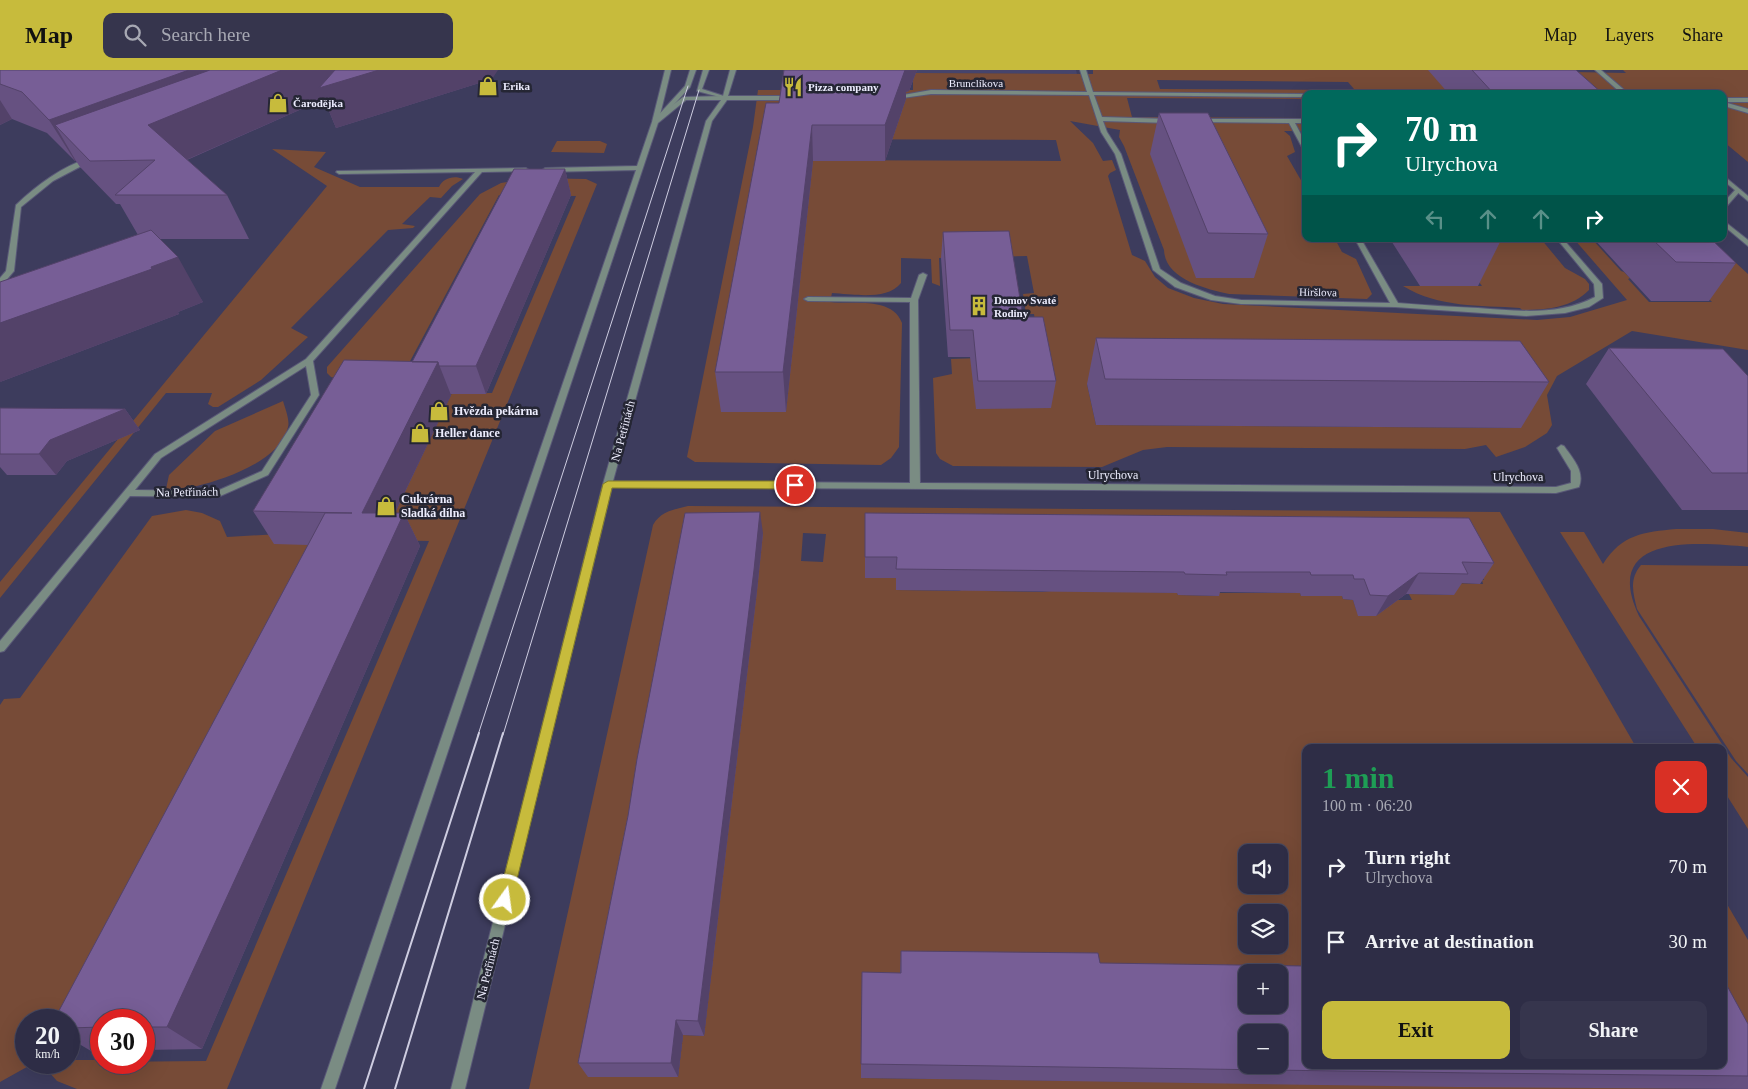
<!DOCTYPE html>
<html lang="en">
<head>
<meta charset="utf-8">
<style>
	body { margin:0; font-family:Georgia,serif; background:#36354d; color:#f1f3f6; height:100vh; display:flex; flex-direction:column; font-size:19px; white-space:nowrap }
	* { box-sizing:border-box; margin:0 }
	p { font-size:16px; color:#a7a8b3 }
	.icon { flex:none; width:28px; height:28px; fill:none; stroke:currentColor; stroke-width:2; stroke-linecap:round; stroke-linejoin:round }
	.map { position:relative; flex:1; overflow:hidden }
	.side { position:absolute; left:1302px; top:674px; width:425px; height:325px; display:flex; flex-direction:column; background:#2e2d46; border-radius:10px; box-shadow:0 5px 20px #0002,0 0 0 1px #49495f }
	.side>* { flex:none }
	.hud { position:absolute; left:1302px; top:20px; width:425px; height:152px; border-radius:10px; box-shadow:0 5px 20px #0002,0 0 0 1px #49495f; background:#00695c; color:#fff; overflow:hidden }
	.fabs { position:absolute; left:1238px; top:774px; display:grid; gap:10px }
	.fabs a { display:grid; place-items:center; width:50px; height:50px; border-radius:10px; background:#2e2d46; box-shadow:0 5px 20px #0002,0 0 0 1px #49495f; font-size:25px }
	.speed { position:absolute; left:15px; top:939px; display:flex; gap:10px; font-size:25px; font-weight:700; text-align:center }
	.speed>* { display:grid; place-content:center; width:65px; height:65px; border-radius:50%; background:#2e2d46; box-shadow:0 5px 20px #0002,0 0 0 1px #49495f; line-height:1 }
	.speed small { font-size:12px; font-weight:400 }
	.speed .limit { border:8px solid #d22; background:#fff; color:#111 }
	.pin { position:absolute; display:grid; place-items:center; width:42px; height:42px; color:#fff; margin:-21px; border:2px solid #fff; border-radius:50%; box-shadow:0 1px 5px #0007 }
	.me { position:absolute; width:55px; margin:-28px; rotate:14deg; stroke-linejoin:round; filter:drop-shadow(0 0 4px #0008) }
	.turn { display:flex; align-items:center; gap:18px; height:105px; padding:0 20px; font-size:22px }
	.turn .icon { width:65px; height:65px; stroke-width:2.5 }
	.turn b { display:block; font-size:35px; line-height:42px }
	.lanes { display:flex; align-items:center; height:48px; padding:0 20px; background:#0003; justify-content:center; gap:25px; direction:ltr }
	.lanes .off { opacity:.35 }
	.round { display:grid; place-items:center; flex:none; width:52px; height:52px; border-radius:10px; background:#36354d }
	.head { display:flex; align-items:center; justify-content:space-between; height:85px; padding:0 20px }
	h1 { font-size:30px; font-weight:700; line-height:38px; color:#1e9e55 }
	.primary-button { display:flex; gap:10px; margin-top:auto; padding:10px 20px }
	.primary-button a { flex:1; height:58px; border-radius:10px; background:#c7bb3c; color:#111; font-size:20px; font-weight:700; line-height:58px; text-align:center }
	.primary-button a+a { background:#36354d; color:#f1f3f6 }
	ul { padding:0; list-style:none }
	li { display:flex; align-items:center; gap:15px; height:75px; padding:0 20px }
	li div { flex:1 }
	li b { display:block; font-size:19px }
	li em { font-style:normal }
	header { display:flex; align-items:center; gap:30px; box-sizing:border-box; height:70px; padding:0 25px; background:#c7bb3c; color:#111 }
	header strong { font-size:24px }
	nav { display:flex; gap:28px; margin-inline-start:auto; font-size:18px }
	.search { width:350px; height:45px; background:#36354d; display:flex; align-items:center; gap:12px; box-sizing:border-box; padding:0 18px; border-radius:10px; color:#a7a8b3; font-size:19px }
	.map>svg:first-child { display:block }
</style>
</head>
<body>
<header>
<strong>Map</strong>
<div class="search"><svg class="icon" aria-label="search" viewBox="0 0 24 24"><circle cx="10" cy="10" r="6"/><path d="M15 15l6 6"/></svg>Search here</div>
<nav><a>Map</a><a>Layers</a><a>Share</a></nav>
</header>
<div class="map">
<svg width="1748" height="1019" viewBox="0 0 1748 1019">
	<rect width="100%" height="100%" fill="#3d3c5d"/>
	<path fill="#46446b" d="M913,0H1076L1077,4L913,3Z"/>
	<path fill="#774b37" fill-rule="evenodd" d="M1093,0H1572L1573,2L1626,3L1623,0H1748V92L1724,72V24H1306V29L1127,28L1132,47L1306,48V61H1284L1290,66L1295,82L1287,86L1306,119V169H1335L1342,182L1356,189L1372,224L1367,229L1229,224C1206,219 1165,209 1164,180L1124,76L1119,67L1120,60L1070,51L1093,73L1103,91L1112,90L1116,100L1110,103L1108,106L1132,185L1145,191L1155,207L1168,218L1194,228L1223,234L1537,250L1570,247L1627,230L1574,169H1592L1621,201L1624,202L1630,208L1628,209L1649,232H1712L1689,208L1710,169L1748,204V280L1632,261L1557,306L1547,325L1552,355L1547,363L1525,377L1496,387L1486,375L1465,379L1167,377L1143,380L1102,397L953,396L940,389L936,383L933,308L952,304L951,289L1041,286L1034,244H1026L1023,224L1034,223L1027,186L939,188L940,216L932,213L931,189L901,188V213C887,231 852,224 832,223L830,232C852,235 892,226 902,253L899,377L891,388L881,395L695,392L687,387L753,57L758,20H913V3L1093,4ZM1157,10L1348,12L1354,19H1455L1457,24L1360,23L1345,20L1160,19ZM759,69L1056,70L1061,91L755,90ZM1087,314L1520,358L1096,355Z
		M557,71H600L607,74L604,83L551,82Z
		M272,79L326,82L314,97L360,117H439C443,108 454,105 463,109L452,116L441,128L430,127L402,154L415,156L413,158L388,160L291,258L308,267L261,310L218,337H213L208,334L212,323H166L0,528V512L327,116Z
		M530,108L586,109L597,114L227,1019H77L57,1011L41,993L69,992V990H101V992L206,991L429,471L382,470L452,323H492L576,126L499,125L393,323L331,307L327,303V297L480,124L501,113Z
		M1448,169H1541L1565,198L1585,209L1589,214V220C1572,238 1545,240 1522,240L1520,238C1479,235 1439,238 1403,216H1482Z
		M283,331C285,338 290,350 288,357C281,390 226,409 197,416C187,418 176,418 166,419L169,405L215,361Z
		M688,436L1500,442L1636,677L1306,678V913L1279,902L901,897L900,918L861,1008L1715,1019H529L653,455C661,441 673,440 688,436ZM803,463L826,464L823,492L801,491ZM1480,501L1484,510H1482L1483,514L1449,513L1454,525L1409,524L1412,530H1376L1357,542L1353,530L1343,529L1342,526H1301L1300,523H1218V526L1178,525L1177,523L1149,522L1146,511L1042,522L985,521L983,510L959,521L896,520V508L867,507ZM649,679L714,880L704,966L683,965L678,1007ZM1246,782H1279V815H1246ZM1246,842H1279V875H1246Z
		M186,440L202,443L220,451L227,467L280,464L312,475L60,950H26V992L34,993L0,1012V635L4,629L20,628L152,446Z
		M1676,459H1713L1748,463V477C1696,472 1600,464 1639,546L1731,688L1748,707V759L1724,721V678L1697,677L1560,462H1584L1603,494C1622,464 1644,462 1676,459Z
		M1641,495L1748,496V704L1736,691L1637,539C1633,523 1629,509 1641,495Z
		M1724,829L1748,870V1019L1724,976Z"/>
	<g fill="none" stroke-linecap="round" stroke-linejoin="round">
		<defs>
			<path id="service" d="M690,0H696L690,17L657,53H653V51L685,16Z
				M703,0H709L702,19L727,27V29L697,21Z
				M1724,32L1748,39V43L1724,36Z
				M1736,119L1741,120L1726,137L1724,138V132Z
				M1724,151L1748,170V176L1724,156Z"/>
			<path id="pedestrian" d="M89,88L92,90L91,91L53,111L21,137L14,201L3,214H0V208L6,201L16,135C37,115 61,97 89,88Z"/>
			<path id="minor" d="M665,0H671L660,45L683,27L723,26L730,0H736L728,26H793L796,28L793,30H727L712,51L613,411L910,413V232L808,231L804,229L808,227L911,228L919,205L923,203L927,205L918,230L920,413L1556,417L1571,413V401L1557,378L1561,375L1564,376C1573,389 1585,401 1579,417L1556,423L612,417L465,1019H451L603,414L706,51L721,30H686L658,53L335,1019H321L636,100L545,102L542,100L545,98L637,96L652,52Z
				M1080,0H1086L1093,22L1308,24H1306V27L1094,25L1102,47L1169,49L1172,51L1169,53L1103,51L1107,62L1121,84L1160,199L1181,213L1215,226L1241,230L1390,233L1355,169H1361L1398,233C1425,235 1451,237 1478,238C1518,241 1559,246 1595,227L1594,214L1557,169H1563L1602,214L1603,228L1589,237L1565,243L1526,246L1395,237L1241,234L1211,230L1175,217L1153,200L1115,84L1101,62L1089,25L931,24L895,29L892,27L931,20L1087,22Z
				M1595,0H1601L1629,24H1622Z
				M1724,28H1748V32H1724Z
				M1198,49H1306V53H1295L1306,74V81L1303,79L1289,53L1196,52V50Z
				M526,98L529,100L528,101L482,102L313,291L319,325L268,405L218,427L130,426L4,581L0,582V571L155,384L306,289L475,102L339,104L336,102L337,101ZM306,296L311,325L262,401L217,421L135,420L161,388Z
				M1724,106L1748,126V131L1724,111Z"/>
		</defs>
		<use href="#service" stroke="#595877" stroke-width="2"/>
		<use href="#pedestrian" stroke="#595877" stroke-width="2"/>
		<use href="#minor" stroke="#595877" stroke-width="2"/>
		<use href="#service" fill="#7a8c83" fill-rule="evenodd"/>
		<use href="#pedestrian" fill="#7a8c83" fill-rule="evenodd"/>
		<use href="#minor" fill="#7a8c83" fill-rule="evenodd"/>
		<path stroke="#cecde1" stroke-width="1" d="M478,665L688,16
			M503,665L699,20"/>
		<path stroke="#cecde1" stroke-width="2" d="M364,1019L479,663
			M395,1019L503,663"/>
	</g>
	<path fill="#665181" d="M0,0L492,9L336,58L324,29L187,90L227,125L249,169H160L203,232L178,242L179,244L0,312L138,165L120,134H116L80,97L76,91H75L47,63L12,49L0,55Z
		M784,0H917L909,21L906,22V29L885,91H813L786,342H721L715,302L779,33Z
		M1428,0H1576L1603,24H1449Z
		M1159,43L1268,164L1254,208H1196L1150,84Z
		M565,99L571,125L486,324H450L451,325L395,443H404L420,476L202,979L144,980V950H101V980L91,981L69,968V950L308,475L274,474L253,441L412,292Z
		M943,162L1023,247L1056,311L1051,338L976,339L970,287H948L941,188Z
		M1390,169H1497L1500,172L1478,216H1420Z
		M1594,169H1711L1736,193L1709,231H1651Z
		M1096,268L1549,312L1521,358L1096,355L1087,314Z
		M1609,278L1748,306V440H1682L1586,314Z
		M0,338L125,339L140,360L67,391L56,405H7L0,397Z
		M865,443L1494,493L1480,514L1462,513L1454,525L1406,524L1376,546H1358L1353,530L1343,529L1342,526H1301L1300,523L1220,522L1219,526L1178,525L1177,523L896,520V508H865Z
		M763,463L757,521L704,966L683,965L678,1007H588L578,993L628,746Z
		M901,881L1100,893L1748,954V1019L1457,1017L861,1008V994L900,903Z"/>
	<path fill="#534269" d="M189,0H498L492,9L336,58L324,29L170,97L151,62L55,55L76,91H75L49,50Z
		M889,0H917L909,21L906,22V29L885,91V55Z
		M0,30L12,49L0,55Z
		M812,55L813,91L786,342L783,302Z
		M565,99L571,125L486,324L476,296Z
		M178,187L203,232L178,242L179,244L0,312V253Z
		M438,292L451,325L379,476L362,443Z
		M125,339L140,360L67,391L56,405L39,384L50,370Z
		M760,442L763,463L757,521L704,966L698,951Z
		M404,443L420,476L202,979L167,957Z
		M1419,503L1406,524L1376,546L1388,526Z
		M676,950L683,965L678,1007L671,993Z"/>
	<path fill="#775e96" stroke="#534269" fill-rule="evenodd" d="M0,0H189L49,50L22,22L0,14Z
		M210,0H282L148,55L227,125H115L155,90L90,91L55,55Z
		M335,0H379L319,18Z
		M784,0H905L885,55H812L783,302H715L766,33H779Z
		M1472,0H1576L1603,24H1494Z
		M1159,43H1208L1268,164L1208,163Z
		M514,99H565L476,296H439L438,292H412Z
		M151,160L178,187L151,197L152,199L0,253V212Z
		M1009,161L1023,247H1043L1056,311H978L973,260H950L943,162Z
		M1438,169H1497L1500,172H1441Z
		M1652,169H1711L1736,193L1676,192Z
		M1096,268L1520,271L1549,312L1105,309Z
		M1609,278L1723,279L1748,306V403H1712Z
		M344,290L438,292L362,443H404L167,957H144V950H101V957L69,958V950H54L325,443H352L253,441Z
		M0,338L125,339L50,370L39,384H0Z
		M760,442L754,500L698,951L676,950L671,993H578L628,746L637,689L685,443Z
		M865,443L1469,448L1494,493L1462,492L1468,504L1419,503L1388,526L1370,525L1364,509H1354L1353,505H1311L1310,502H1226L1227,505L1185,504L1184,502L896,499L897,487H865Z
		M901,881L1098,883L1100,893L1306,896V995H1724V912H1725L1748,954V1006L1476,1003L861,994L862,902L901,903ZM1246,902H1279V935H1246ZM1246,962H1279V995H1246Z"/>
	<path fill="#c7bb3c" stroke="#817a27" d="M608,411H795L800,415L795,419L612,418L512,830L510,835L505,837L500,835L498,830L603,414Z"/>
	<defs>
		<symbol id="shop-bare" viewBox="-9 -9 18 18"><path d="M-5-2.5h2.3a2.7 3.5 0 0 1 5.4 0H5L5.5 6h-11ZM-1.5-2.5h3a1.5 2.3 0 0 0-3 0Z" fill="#c7bb3c" stroke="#252634" stroke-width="2.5" paint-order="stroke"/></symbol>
		<symbol id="restaurant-bare" viewBox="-9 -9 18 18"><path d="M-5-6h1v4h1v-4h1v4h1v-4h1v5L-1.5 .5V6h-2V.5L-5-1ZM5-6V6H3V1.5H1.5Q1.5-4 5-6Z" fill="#c7bb3c" stroke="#252634" stroke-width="2.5" paint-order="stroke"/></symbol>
		<symbol id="building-bare" viewBox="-9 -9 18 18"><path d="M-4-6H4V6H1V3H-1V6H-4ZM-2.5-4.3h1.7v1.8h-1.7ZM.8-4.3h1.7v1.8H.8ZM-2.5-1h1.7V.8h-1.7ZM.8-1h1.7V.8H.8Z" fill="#c7bb3c" stroke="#252634" stroke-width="2.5" paint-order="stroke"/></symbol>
	</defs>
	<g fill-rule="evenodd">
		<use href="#shop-bare" x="474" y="2" width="28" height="28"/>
		<use href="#restaurant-bare" x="779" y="3" width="28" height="28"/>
		<use href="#shop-bare" x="264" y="19" width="28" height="28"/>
		<use href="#building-bare" x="965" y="222" width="28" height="28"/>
		<use href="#shop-bare" x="425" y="327" width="28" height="28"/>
		<use href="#shop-bare" x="406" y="349" width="28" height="28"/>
		<use href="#shop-bare" x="372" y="422" width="28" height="28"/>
	</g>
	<g text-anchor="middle" stroke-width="5" stroke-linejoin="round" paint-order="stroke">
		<g font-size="11" fill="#ededfe" stroke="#252634">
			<text x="976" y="17">Brunclíkova</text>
			<text transform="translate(1318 222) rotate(1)" y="4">Hiršlova</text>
		</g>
		<g font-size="11" font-weight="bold" fill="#ededfe" stroke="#252634" text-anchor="start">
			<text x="503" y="20">Erika</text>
			<text x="808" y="21">Pizza company</text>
			<text x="293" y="37">Čarodějka</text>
			<text x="994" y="234">Domov Svaté<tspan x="994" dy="13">Rodiny</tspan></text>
		</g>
		<g font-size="12" font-weight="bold" fill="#ededfe" stroke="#252634" text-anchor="start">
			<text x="454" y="345">Hvězda pekárna</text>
			<text x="435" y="367">Heller dance</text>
			<text x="401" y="433">Cukrárna<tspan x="401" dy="14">Sladká dílna</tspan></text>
		</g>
		<g font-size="12" fill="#ededfe" stroke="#252634">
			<text transform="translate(623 361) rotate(-75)" y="4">Na Petřinách</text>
			<text x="1113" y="409">Ulrychova</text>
			<text x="1518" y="411">Ulrychova</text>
			<text transform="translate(187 422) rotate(-1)" y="4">Na Petřinách</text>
			<text transform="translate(488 899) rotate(-76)" y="4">Na Petřinách</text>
		</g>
	</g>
</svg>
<div class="fabs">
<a><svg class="icon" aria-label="sound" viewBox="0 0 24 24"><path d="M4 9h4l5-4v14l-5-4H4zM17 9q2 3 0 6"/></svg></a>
<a><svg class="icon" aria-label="layers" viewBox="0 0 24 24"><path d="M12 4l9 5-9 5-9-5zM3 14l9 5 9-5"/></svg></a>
<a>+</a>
<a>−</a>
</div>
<div class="speed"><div>20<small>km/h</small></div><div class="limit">30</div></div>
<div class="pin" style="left:795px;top:415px;background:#d93025"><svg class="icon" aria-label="arrive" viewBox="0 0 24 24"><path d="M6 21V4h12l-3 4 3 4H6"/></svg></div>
<svg class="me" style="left:505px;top:830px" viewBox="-20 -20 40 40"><circle r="17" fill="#c7bb3c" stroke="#fff" stroke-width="3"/><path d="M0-11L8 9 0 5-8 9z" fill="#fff"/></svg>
<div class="hud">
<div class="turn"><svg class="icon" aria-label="right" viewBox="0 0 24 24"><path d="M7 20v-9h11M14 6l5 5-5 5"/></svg><div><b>70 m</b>Ulrychova</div></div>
<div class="lanes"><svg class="icon off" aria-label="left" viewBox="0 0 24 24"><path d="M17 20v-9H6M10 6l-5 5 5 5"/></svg><svg class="icon off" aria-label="ahead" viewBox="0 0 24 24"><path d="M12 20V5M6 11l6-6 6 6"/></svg><svg class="icon off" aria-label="ahead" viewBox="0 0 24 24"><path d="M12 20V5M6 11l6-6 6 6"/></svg><svg class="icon" aria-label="right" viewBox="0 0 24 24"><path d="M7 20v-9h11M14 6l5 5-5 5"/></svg></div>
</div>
<section class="side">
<div class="head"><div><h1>1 min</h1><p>100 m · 06:20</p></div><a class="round" style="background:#d93025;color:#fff"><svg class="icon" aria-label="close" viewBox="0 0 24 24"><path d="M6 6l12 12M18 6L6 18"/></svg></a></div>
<ul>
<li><svg class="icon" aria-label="right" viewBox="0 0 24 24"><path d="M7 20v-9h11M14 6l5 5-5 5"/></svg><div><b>Turn right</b><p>Ulrychova</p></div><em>70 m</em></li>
<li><svg class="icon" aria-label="arrive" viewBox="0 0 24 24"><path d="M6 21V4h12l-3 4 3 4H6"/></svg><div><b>Arrive at destination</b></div><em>30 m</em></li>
</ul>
<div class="primary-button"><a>Exit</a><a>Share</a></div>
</section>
</div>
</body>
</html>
